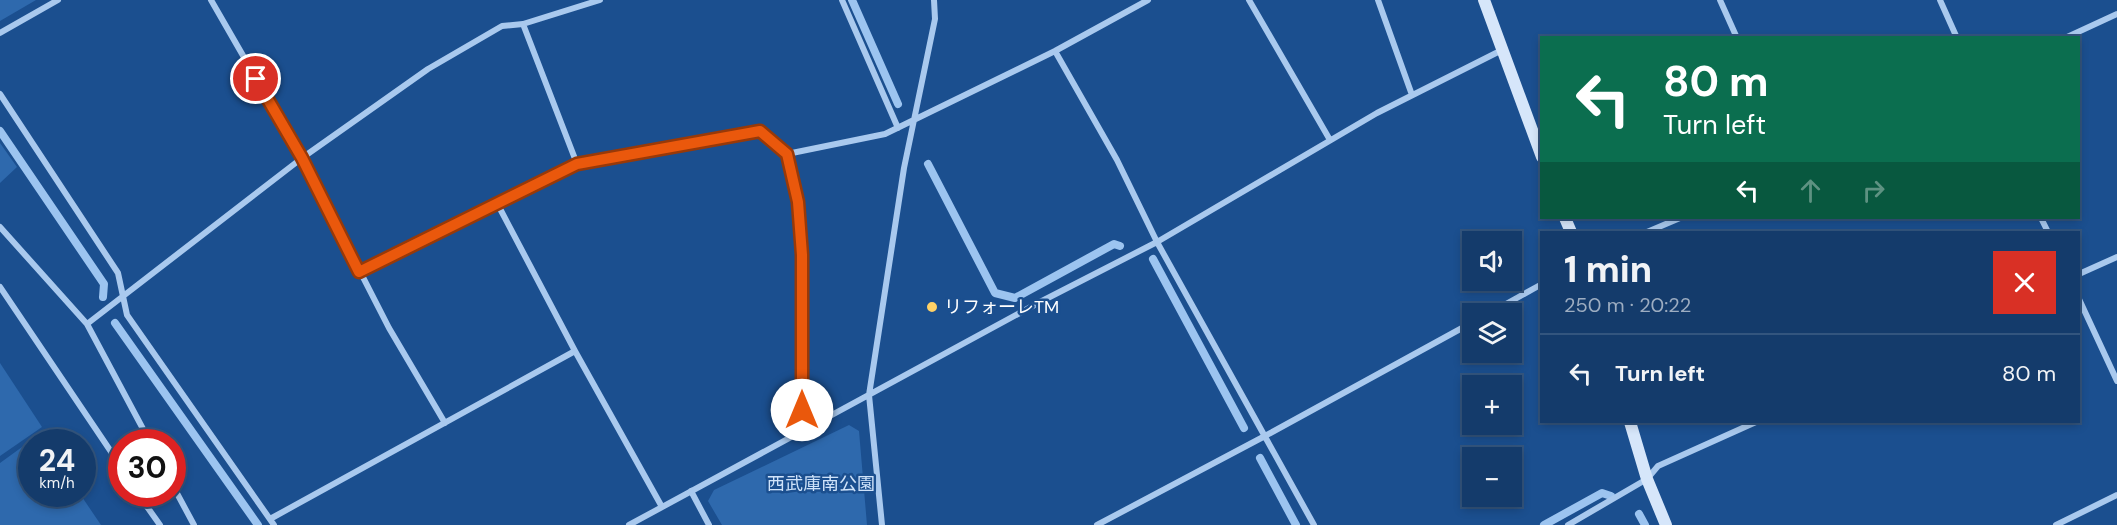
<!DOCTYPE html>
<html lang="en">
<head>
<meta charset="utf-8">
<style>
	body { margin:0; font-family:"DM Sans","Noto Sans JP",sans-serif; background:#214673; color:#f1f3f6; height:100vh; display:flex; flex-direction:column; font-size:22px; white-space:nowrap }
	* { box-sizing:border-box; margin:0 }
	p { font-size:20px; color:#9dadc1 }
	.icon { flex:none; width:33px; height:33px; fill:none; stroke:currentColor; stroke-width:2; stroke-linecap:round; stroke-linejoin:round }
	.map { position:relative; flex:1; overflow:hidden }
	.side { position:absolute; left:1540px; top:231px; width:540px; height:192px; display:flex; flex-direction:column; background:#143b6b; border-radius:0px; box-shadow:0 3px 9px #0003,0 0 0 2px #33557e }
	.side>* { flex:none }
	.guide { position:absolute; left:1540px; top:36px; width:540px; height:183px; border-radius:0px; box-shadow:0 3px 9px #0003,0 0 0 2px #33557e; background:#0b6e4f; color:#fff; overflow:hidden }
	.tools { position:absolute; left:1462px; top:231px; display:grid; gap:12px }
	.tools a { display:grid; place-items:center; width:60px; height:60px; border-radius:0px; background:#143b6b; box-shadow:0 3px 9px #0003,0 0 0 2px #33557e; font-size:30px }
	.speed { position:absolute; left:18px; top:429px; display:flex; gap:12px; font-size:30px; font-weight:700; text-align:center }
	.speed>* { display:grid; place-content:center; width:78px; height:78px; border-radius:50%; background:#143b6b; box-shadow:0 3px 9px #0003,0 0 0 2px #33557e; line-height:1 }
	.speed small { font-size:15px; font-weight:400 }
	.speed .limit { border:9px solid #d22; background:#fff; color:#111 }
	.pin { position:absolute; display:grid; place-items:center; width:51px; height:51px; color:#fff; margin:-26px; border:3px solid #fff; border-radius:50%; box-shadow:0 2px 6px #0007 }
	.me { position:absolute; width:66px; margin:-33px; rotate:0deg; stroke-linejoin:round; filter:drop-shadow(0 0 4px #0008) }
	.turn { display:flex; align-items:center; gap:21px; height:126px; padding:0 24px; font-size:27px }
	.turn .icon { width:78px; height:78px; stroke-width:2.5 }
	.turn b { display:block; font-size:42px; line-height:51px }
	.lanes { display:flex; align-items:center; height:57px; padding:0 24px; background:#0003; justify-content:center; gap:30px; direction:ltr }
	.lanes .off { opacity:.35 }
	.round { display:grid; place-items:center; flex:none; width:63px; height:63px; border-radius:0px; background:#214673 }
	.summary { display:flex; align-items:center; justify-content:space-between; height:102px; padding:0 24px }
	h1 { font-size:36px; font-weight:800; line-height:45px }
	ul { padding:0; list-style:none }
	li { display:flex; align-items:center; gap:18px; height:78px; padding:0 24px; border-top:2px solid #33557e }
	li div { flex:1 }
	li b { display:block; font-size:22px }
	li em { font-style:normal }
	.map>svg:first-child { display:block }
</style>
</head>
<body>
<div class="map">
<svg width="2117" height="525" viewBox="0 0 2117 525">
	<rect width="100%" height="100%" fill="#1b4f8f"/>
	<path fill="#2e69ad" d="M0,0H36L0,21Z
		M0,143L17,167L0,183Z
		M0,363L42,427L0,456Z
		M849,425L859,431L867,525H722L708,501L714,490Z
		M40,434L46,442H32V494H80L101,525H0V463Z"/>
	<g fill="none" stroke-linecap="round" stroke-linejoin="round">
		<path stroke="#9cc4f0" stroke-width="8" d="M852,0L898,104
			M0,131L104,284L103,297
			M928,164L995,293L1015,298L1114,244L1120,246
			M1153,259L1244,428
			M115,323L258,525
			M1260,458L1296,525
			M1639,514L1645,525
			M1544,525L1602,493L1611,496"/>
		<path stroke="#a9c9ee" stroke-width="6" d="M211,0L302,158L389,328L445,423
			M842,0L898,128
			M1249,0L1330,140
			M1378,0L1412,95
			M1720,0L1737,38
			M1940,0L1957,38
			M523,24L577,164
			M0,33L58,0
			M2065,38L2117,14
			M1055,51L1117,160L1157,242L1314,525
			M0,94L118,273L127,315L274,525
			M787,154L798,202L802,255V432
			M497,203L575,351
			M2041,218L2048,232
			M0,227L87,324L150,442
			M1647,232L1680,218
			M359,272L577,164L760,131L787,154L885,134L1055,51L1148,0
			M2079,274L2117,257
			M0,287L122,468
			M2079,299L2117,381
			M1488,314L1542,284
			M87,324L302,158L428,69L502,26L523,24L600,0
			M172,484L194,525
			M691,491L709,525
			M138,494L160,525
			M270,519L575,351L662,507
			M629,525L1040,302L1157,242L1377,113L1502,50
			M882,525L869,395L904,168L935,19L934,0
			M1097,525L1265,436L1473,322
			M1568,525L1647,479L1658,466L1756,422
			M2056,525L2117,495"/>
		<path stroke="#d6e6fa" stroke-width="12" d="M1484,0L1542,157
			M1565,218L1571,232
			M1630,422L1647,479L1666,525"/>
	</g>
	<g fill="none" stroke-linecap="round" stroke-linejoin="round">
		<defs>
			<path id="route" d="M256,79L302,158L359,272L577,164L760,131L787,154L798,202L802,255V410"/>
		</defs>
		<use href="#route" stroke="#983908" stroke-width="15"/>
		<use href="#route" stroke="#ea580c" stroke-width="10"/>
	</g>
	<circle fill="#ffd166" stroke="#1b4f8f" stroke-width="2" cx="932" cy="307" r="6"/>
	<g text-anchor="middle" stroke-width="5" stroke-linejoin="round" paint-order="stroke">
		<g font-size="18" fill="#fff" stroke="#1b4f8f" text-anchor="start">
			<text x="944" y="313">リフォーレTM</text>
		</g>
		<g font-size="18" fill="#cfe3fa" stroke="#1b4f8f">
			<text x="821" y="490">西武庫南公園</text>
		</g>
	</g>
</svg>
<div class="tools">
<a><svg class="icon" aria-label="sound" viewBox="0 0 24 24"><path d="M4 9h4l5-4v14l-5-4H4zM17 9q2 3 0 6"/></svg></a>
<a><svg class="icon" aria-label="layers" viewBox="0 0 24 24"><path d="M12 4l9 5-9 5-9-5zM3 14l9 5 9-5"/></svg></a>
<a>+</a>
<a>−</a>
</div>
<div class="speed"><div>24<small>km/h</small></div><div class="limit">30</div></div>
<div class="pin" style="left:256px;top:79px;background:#d93025"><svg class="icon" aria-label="arrive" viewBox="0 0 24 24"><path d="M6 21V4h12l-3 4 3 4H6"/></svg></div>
<svg class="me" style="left:802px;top:410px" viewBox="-20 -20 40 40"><circle r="19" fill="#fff"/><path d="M0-13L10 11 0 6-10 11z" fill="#ea580c"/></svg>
<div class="guide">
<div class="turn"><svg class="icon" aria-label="left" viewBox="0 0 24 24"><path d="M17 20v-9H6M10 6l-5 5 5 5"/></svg><div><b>80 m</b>Turn left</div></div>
<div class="lanes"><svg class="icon" aria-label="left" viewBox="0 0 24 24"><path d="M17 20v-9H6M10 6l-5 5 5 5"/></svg><svg class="icon off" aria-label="ahead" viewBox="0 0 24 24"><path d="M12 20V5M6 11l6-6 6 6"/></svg><svg class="icon off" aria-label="right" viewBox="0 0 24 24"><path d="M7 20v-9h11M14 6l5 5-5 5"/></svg></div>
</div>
<section class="side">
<div class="summary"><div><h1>1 min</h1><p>250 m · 20:22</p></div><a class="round" style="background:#d93025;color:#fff"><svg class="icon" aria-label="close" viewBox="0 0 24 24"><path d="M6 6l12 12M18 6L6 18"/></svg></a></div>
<ul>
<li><svg class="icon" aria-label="left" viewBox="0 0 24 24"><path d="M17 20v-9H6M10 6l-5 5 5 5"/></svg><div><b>Turn left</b></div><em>80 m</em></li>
</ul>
</section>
</div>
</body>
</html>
